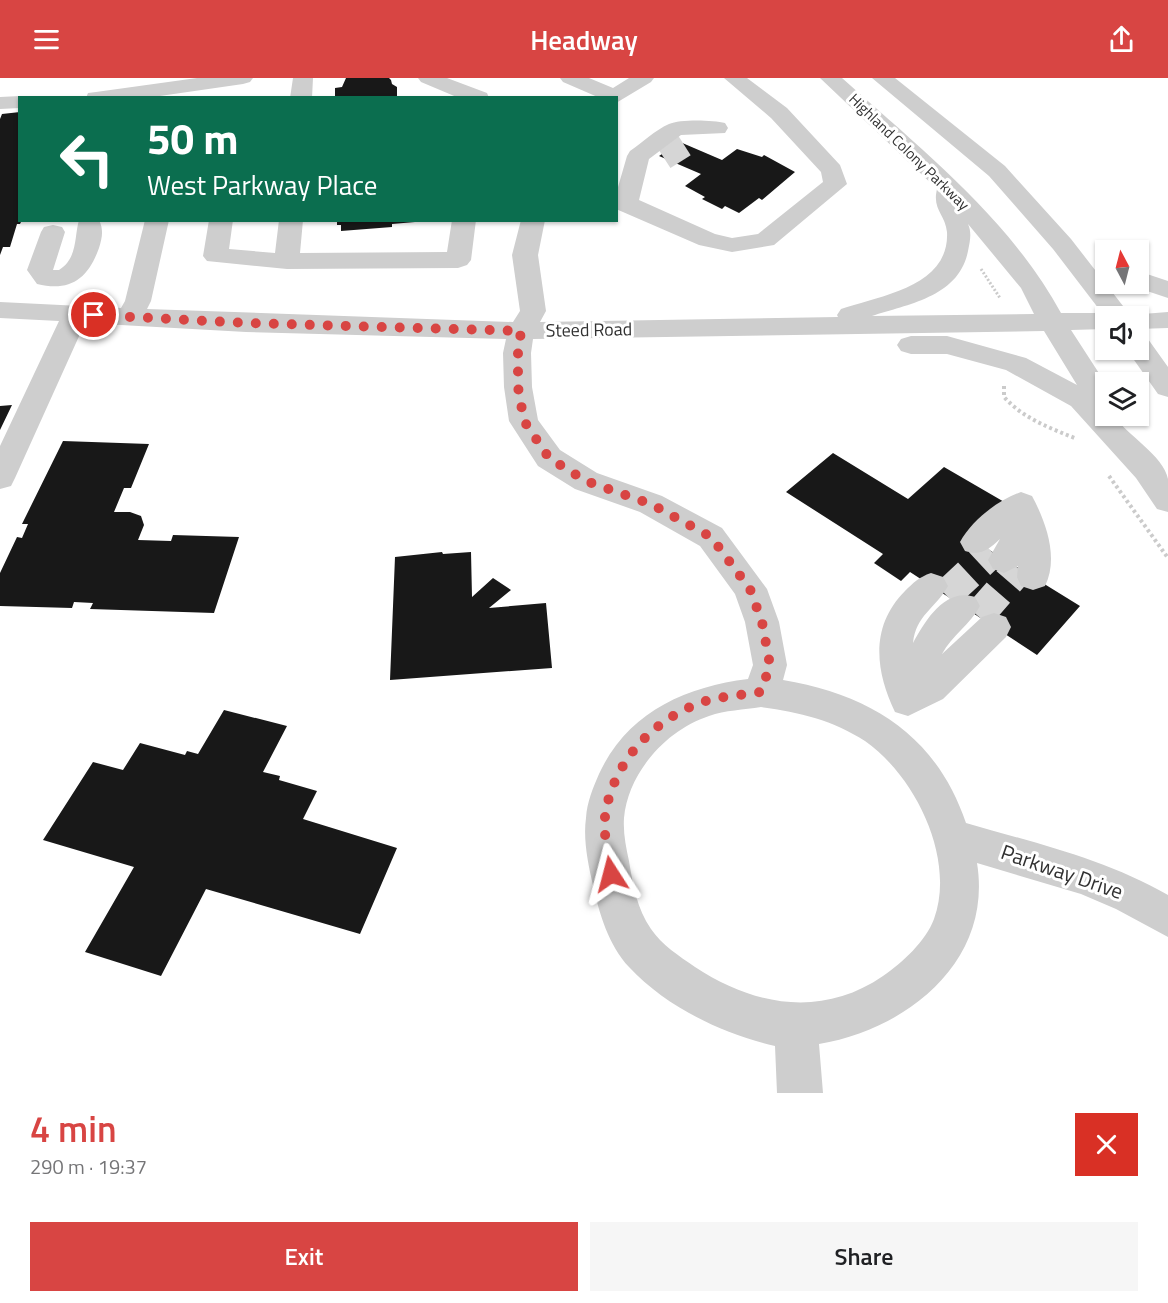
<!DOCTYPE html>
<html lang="en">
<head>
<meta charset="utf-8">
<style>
	body { margin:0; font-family:"Titillium Web",sans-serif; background:#f6f6f6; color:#202124; height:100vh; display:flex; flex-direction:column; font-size:22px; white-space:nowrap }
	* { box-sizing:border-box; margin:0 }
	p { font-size:20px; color:#757577 }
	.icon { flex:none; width:33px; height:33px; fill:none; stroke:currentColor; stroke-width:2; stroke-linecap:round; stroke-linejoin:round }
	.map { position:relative; height:1015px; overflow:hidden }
	.details { display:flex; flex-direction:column; background:#fff; flex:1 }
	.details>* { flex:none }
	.top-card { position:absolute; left:18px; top:18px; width:600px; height:126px; border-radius:0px; box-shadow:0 2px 4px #0004; background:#0b6e4f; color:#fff; overflow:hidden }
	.needle { width:39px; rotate:353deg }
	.buttons { position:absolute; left:1095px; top:162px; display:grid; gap:12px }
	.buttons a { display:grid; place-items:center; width:54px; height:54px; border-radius:0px; background:#fff; box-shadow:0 2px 4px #0004; font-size:30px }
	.pin { position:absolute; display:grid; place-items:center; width:51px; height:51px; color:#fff; margin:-26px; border:3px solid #fff; border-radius:50%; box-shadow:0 2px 6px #0007 }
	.me { position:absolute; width:66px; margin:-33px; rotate:351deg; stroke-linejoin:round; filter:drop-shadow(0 0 4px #0008) }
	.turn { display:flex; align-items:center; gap:21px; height:126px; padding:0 30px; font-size:27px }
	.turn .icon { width:78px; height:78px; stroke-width:2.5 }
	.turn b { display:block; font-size:42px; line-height:51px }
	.round { display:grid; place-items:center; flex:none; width:63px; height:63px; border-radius:0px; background:#f6f6f6 }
	.head { display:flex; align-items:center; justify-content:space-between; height:102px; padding:0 30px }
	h1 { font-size:36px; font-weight:600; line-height:45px; color:#d84543 }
	.cta { display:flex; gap:12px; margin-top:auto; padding:12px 30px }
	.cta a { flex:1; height:69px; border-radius:0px; background:#d84543; color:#fff; font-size:24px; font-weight:600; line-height:69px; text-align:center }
	.cta a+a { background:#f6f6f6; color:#202124 }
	header { display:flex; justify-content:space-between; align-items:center; height:78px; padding:0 30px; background:#d84543; color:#fff; font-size:27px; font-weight:600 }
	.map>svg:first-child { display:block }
</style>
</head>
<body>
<header><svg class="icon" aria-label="menu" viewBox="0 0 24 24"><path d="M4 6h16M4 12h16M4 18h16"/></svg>Headway<svg class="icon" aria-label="share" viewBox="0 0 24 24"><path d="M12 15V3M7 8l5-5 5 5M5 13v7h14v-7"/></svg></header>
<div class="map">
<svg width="1168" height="1015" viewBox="0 0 1168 1015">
	<rect width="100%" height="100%" fill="#fff"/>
	<path fill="#181818" d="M346,0H389L391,2L392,6L397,9V18L335,20V10L342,9Z
		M20,34V142H22L20,146H17L10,169H3L0,177V41L2,36Z
		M680,64L722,82L737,71L762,79L764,77L795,94L762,122L759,120L739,135L725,128L722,131L702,121L705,119L685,108L701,96L659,78Z
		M337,142H415V144L392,146V149L341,153V147H337Z
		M12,327L0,352V328Z
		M63,363L149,366L131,410H124L114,434H130L141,438L144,447L138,462L171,463L173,457L239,459L214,535L90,531L93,525L74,524L72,530L0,528V495L17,459L22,460L28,446H22Z
		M833,375L908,421L944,389L1006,425L970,460L1080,528L1037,577L910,494L901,503L874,485L883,476L786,414Z
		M442,474L443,476L471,474L472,519L493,500L511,512L489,530L546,525L552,590L390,602L395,479Z
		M224,632L287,648L263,694L280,698L279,702L317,713L303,741L397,770L360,856L206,811L161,898L85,874L134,789L43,762L93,684L123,692L140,665L185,677L187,673L198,676Z"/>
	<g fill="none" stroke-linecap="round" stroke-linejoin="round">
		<path stroke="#d6d6d6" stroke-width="24" stroke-dasharray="24 12" stroke-linecap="butt" d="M664,80L686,66"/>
		<path stroke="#d6d6d6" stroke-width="31" stroke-dasharray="31 15" stroke-linecap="butt" d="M946,517L992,474
			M978,538L1019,491"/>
		<path stroke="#cbcbcb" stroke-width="3" stroke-dasharray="2 2" stroke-linecap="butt" d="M981,191L1000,220"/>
		<path stroke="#cbcbcb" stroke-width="4" stroke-dasharray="3 3" stroke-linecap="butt" d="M1004,308V319C1024,341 1050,350 1077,361
			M1109,398L1168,480"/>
		<path fill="#cecece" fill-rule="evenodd" d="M197,0H253L250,4L243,6L146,20H86L88,15L96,14Z
			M293,0H313L312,20H290Z
			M418,0H447L487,15L489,20H459L421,4Z
			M560,0H589L613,10L629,0H654L651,4L616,25V20H600L563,4Z
			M724,0H747L787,30L840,87L847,106L774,167L732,174L699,167L616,131V116L627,78L630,73C642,65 655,52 669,46C680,41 713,42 725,45L728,50L725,55L681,57L649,81L639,122L715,156L732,160L758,156L823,104L821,94L771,40Z
			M820,0H842C921,71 1010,141 1061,235H1102L1053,171L989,98L872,0H895L1005,88L1071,161L1130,237L1168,234V250L1138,251V238H1106V251L1071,252L1106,306V338H1114C1126,356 1164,378 1168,401C1168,411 1168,424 1168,434L1157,431L1136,400L1071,328L1006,292L947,276H911L901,273L897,267L901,261L911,258H947L1026,280L1077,307L1044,253L533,261L531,275L532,309L538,342L560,372L597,395L662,418L722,450L767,511L779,544L787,587L783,602C871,617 936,657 966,745C1035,765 1105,781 1168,817V859L1116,831L1081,816L977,785C993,883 908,951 819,966L823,1015H777L775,968C723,956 666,929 629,889C609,868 599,835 593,807C588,786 583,761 586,740C587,724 593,710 599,696C627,635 684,609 748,601L753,587L745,544L735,516L700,468L640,434L575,411L538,388L509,343L504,309L503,275L506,261L246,254L85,245L15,400L11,408L0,411V368L59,243L0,240V224L121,230L125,223L145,142H169L151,223L147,231L513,244L520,233L512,177L521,142H545L538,177L546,233L540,244L838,239L837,237L841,231C879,218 950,209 947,154C945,136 932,132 937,111ZM968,146L1021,210L1034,236L872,238C908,226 959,219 968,173C970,163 972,155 968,146ZM761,629C799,634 833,642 865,663C915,698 956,780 934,841C926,863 902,885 883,898C822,940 754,928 695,889C679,878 662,867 651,851C637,831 633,807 629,783C626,769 623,755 624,740C628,695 666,652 709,638C725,632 744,632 761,629Z
			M20,18L28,20H20V30L0,31V19Z
			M79,142H99C104,152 102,160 99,170C88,201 70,214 37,206L27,192L41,154L44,149L53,147L62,149L65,154L53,192H59C78,180 74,159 79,142Z
			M209,142H233L229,171L275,175L279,142H303L300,175L447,174L452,142H476L471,182L467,187L458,190L287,191L207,183L203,178Z
			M1138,193L1168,203V220L1129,207L1138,206Z
			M1138,258L1148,261L1168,289V319L1158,316L1127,272H1138Z
			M1021,414L1032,418C1046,444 1059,480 1045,508L1033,512L1021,508L1017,499L1018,488L1004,495L993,491L988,482L1000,461C988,472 981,478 965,473L960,464C972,442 998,422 1021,414Z
			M931,495L943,499L948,508C935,531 916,537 913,565C925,543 945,509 975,519L980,528C970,547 952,557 942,576L982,539L994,535L1006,539L1011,549L1006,559L943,621L908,638L895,634C875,593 870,548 905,513C913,505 919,499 931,495Z"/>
	</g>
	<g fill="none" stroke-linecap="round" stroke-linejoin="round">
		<path stroke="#d84543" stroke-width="10" stroke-dasharray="0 18" d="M94,237L246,245L521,253L518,275V309L524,343L549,380L586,403L651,426L711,459L750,511L762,544L770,587L761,614C743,617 723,618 706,623C656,639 616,680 606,732C602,752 608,776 611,796"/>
	</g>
	<g text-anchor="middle" stroke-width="6" stroke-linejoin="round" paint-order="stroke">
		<g font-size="15" fill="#313131" stroke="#fff">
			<text transform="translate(909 74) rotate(44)" y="5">Highland Colony Parkway</text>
		</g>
		<g font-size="18" fill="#313131" stroke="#fff">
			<text transform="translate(589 252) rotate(-1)" y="6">Steed Road</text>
		</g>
		<g font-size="21" fill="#313131" stroke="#fff">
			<text transform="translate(1062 794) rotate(19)" y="7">Parkway Drive</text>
		</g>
	</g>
</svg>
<div class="buttons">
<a><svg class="needle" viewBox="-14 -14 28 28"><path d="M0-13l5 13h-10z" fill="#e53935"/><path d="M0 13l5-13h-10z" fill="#757577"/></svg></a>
<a><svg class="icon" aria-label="sound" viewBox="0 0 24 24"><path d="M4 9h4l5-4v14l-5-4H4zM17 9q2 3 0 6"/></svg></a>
<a><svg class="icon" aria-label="layers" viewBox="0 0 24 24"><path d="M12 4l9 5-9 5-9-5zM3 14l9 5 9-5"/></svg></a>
</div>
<div class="pin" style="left:94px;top:237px;background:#d93025"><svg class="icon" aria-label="arrive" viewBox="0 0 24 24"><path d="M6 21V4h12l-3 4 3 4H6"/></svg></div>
<svg class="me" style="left:611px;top:796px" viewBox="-20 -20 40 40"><path d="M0-17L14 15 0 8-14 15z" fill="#d84543" stroke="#fff" stroke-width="4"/></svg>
<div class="top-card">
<div class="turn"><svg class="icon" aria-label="left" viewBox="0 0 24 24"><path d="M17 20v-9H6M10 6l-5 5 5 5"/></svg><div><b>50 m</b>West Parkway Place</div></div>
</div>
</div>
<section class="details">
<div class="head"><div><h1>4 min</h1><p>290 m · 19:37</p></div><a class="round" style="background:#d93025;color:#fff"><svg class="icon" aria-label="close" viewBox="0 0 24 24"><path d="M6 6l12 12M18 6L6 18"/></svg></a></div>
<div class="cta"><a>Exit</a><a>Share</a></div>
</section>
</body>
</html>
